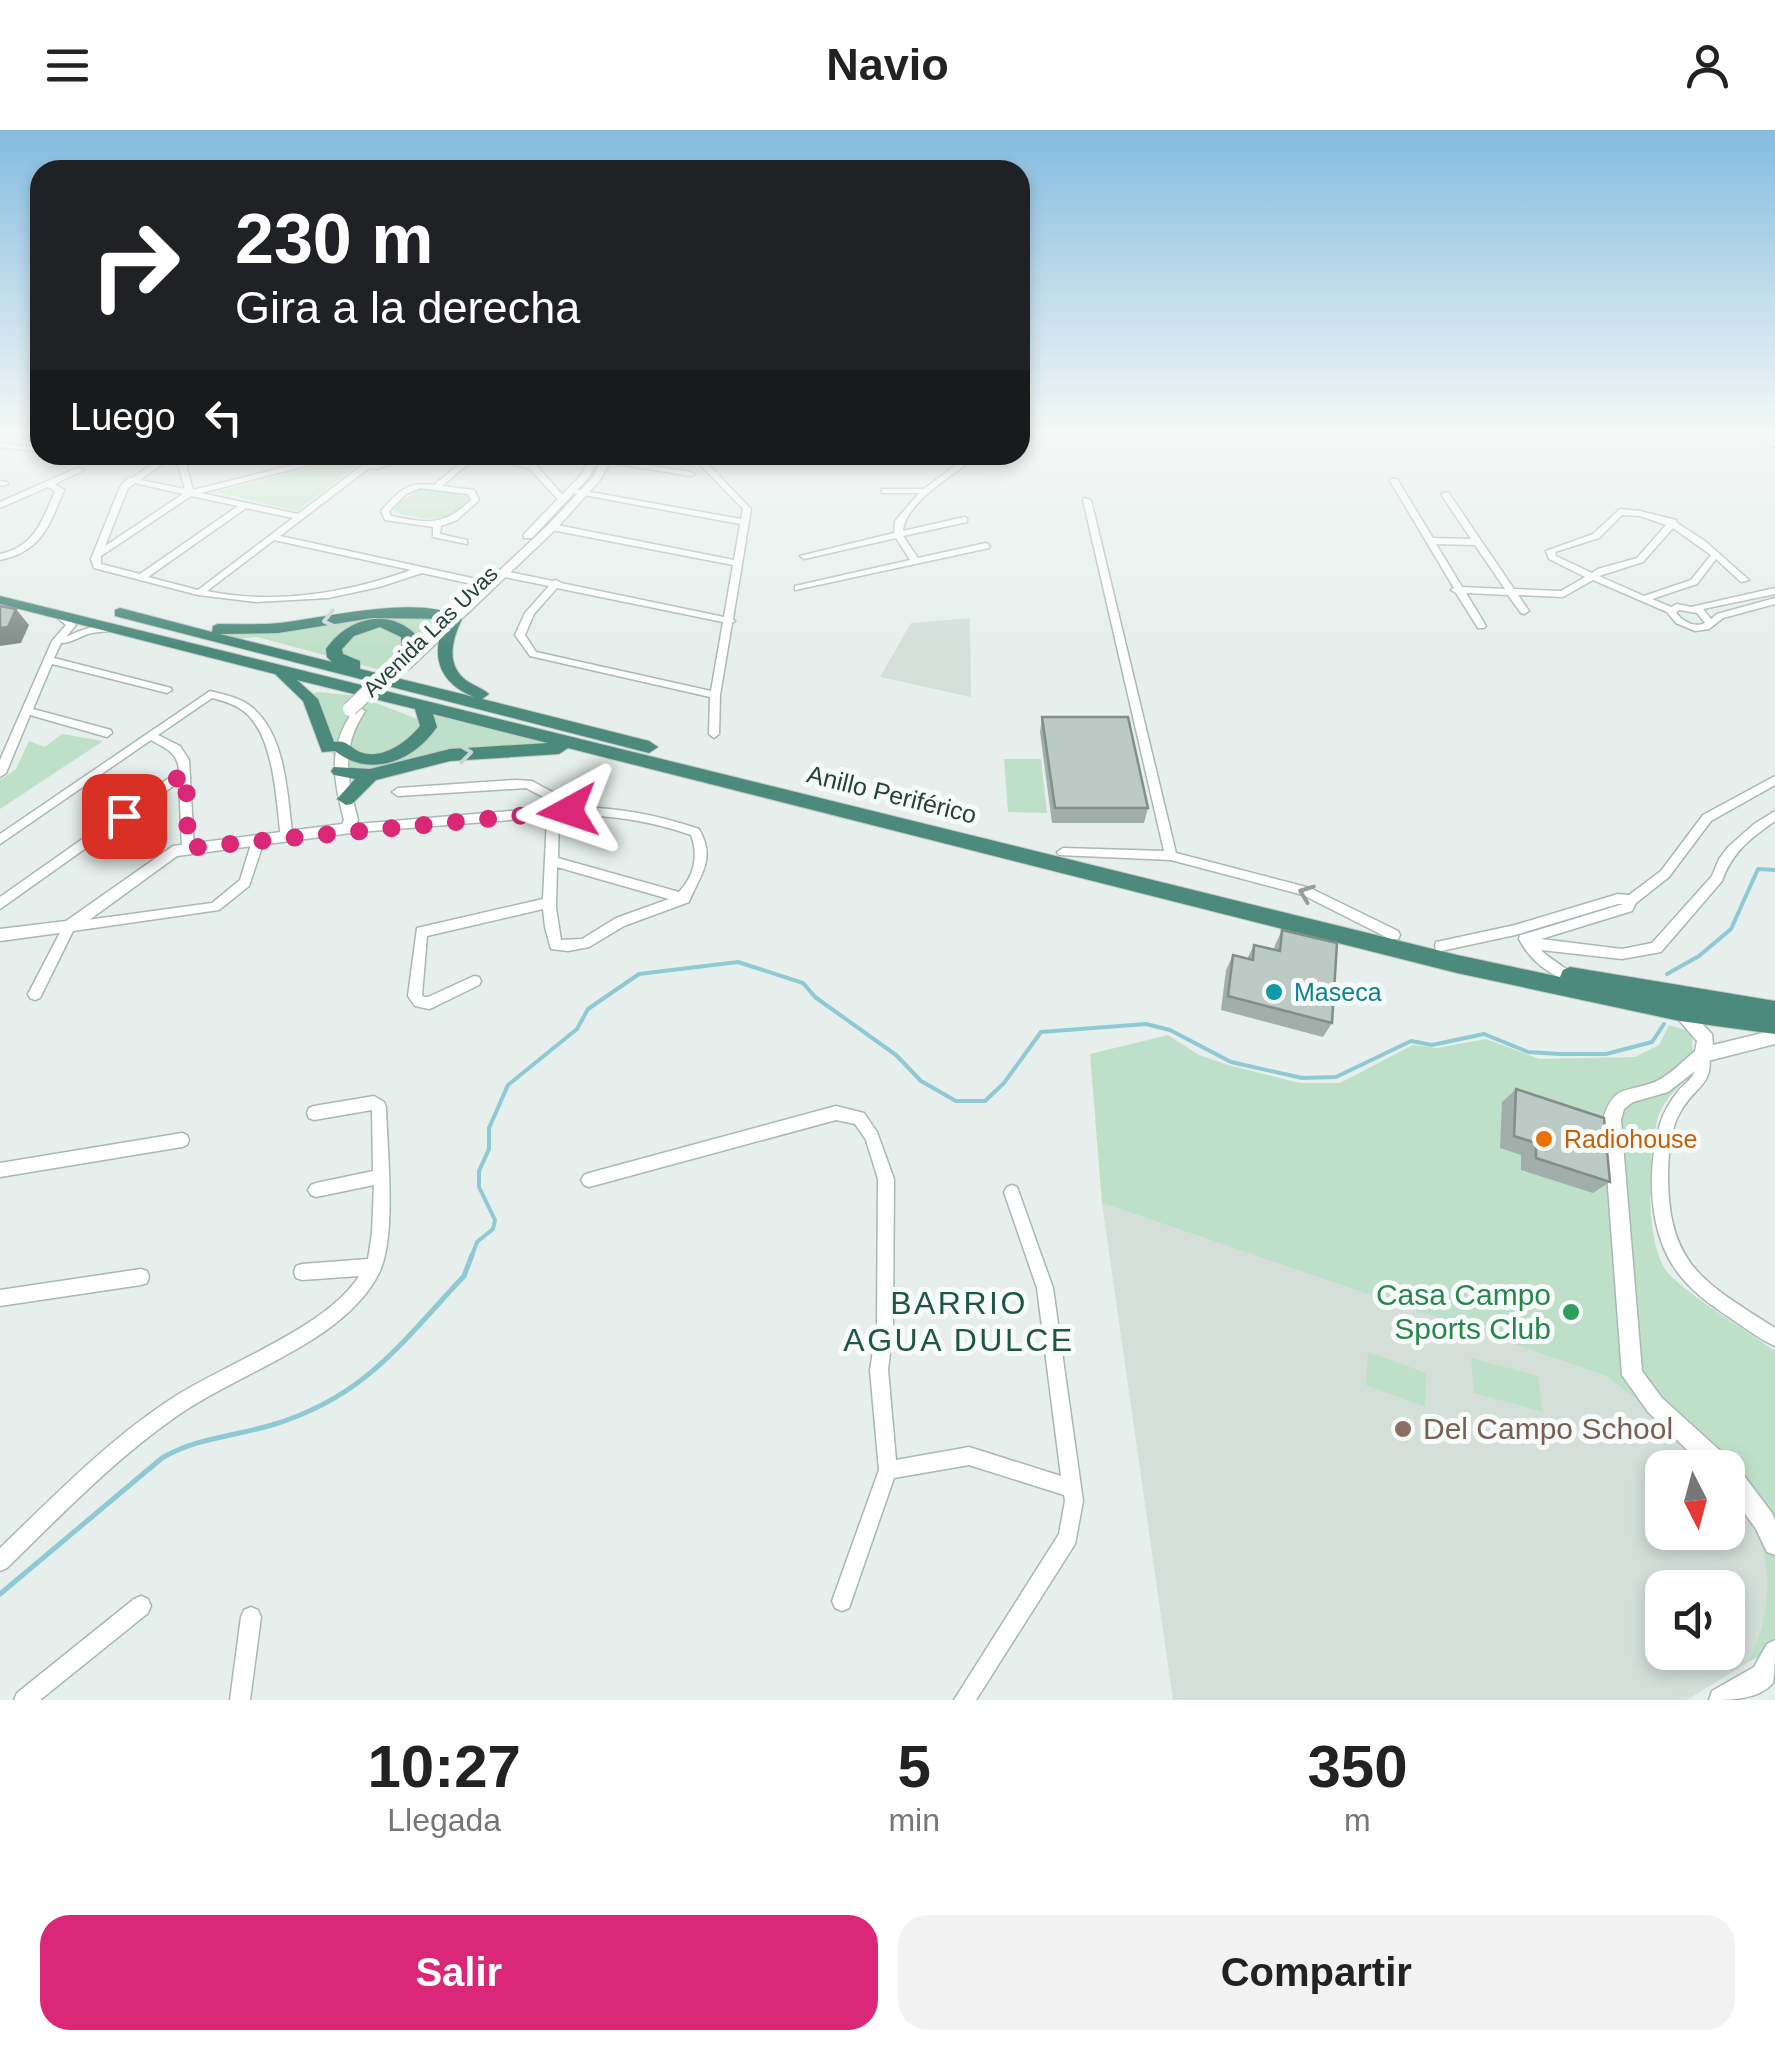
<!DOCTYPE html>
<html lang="es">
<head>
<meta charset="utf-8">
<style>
	body { margin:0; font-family:Helvetica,sans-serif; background:#f2f2f2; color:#222; height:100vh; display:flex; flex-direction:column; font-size:38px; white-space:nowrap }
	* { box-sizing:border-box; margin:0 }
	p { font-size:32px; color:#767676 }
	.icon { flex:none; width:55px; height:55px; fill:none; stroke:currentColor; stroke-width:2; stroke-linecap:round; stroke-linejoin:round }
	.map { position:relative; height:1570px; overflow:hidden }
	.details { display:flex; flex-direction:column; background:#fff; flex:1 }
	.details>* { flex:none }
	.top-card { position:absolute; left:30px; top:30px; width:1000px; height:305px; border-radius:30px; box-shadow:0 5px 15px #0003; background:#202124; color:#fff; overflow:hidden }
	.needle { width:65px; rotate:174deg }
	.fabs { position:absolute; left:1645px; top:1320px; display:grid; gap:20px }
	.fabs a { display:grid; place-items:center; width:100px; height:100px; border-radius:20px; background:#fff; box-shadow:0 5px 15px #0003; font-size:50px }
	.pin { position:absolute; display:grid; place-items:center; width:85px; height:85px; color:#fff; margin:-42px; border-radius:20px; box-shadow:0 5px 15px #0006 }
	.me { position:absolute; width:110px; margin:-55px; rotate:265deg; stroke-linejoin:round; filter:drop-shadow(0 0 8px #0008) }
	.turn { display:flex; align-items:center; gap:35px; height:210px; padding:0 40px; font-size:45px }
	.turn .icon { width:130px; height:130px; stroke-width:2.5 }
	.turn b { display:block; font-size:70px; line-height:85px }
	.then { display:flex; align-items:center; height:95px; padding:0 40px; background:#0003; gap:20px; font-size:38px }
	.eta { display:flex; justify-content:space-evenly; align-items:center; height:170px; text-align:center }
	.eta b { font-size:60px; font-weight:700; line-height:70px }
	.button { display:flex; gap:20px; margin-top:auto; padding:20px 40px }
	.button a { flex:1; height:115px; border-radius:30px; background:#db2777; color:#fff; font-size:40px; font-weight:700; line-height:115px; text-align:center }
	.button a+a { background:#f2f2f2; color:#222 }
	header { display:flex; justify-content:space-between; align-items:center; height:130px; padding:0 40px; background:#fff; font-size:45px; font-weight:700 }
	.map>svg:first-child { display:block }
</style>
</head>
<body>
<header><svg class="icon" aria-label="menu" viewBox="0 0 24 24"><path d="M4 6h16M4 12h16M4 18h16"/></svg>Navio<svg class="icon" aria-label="person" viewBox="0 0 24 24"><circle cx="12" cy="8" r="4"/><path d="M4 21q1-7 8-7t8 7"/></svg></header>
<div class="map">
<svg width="1775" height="1570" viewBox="0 0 1775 1570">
	<rect width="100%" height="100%" fill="#e6efeb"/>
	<path fill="#d4dfda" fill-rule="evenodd" d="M970,488L971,567L880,547L911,493Z
		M1102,1073L1606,1246L1648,1277L1712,1337L1662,1338V1402H1728V1354L1758,1402L1770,1451L1768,1479L1765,1499L1748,1532L1687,1570H1173ZM1662,1458H1728V1522H1662Z"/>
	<path fill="#bfe0c8" d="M356,325H371L297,381L217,362Z
		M423,357L466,365L469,369C447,395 423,391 393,381L395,375Z
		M445,485L388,542L257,507L229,510L212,505L339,487Z
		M319,562L358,566L420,590L439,579C481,605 508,596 551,607L543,617C476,620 403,649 340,641L307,565Z
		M62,604L103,611L0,679V650L16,639L29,611L45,617Z
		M1004,629H1041L1047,683L1008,682Z
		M1669,895L1692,902L1693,942C1679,956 1662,971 1657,991C1648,1027 1644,1113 1668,1143C1685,1163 1750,1203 1775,1221V1520L1748,1532C1770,1489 1775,1440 1753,1394C1742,1375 1728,1359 1728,1338L1606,1246L1102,1073L1090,924L1168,905L1199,925L1228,935L1300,953H1340L1413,915L1437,918L1486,909L1539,929L1635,927L1659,915Z
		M1368,1222L1426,1243L1425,1277L1366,1255Z
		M1471,1228L1538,1246L1543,1282L1474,1263Z"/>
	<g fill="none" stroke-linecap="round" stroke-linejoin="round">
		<path stroke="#8ec9d4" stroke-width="4" d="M1667,844L1699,826L1731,799L1758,739L1775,740
			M471,1128L477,1112L493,1099L495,1090L479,1057V1041L489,1019V998L508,955L577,899L588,879L639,844L738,832L803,853L815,867L896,925L921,951L956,971H985L1004,953L1041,902L1146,894L1170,900L1231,932L1302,948L1336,947L1411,911L1432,915L1484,904L1528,922L1559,924H1606L1652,912L1664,894"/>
		<path stroke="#8ec9d4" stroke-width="5" d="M0,1464L162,1328C196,1308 235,1306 272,1295C365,1267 401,1213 464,1146L472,1125"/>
		<defs>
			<path id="minor" d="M7,298H17L0,308V303Z
				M1733,298H1744L1775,312V317Z
				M0,313L40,318V322L0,317Z
				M166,325H175L140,350L185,359L175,325H183L184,330L206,325H220L186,335L193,360L333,325H347L201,363L298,384L376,325H385L374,334L405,325H417L376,339L369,338L280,406L490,452L495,455L490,458L422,443L379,457L328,468L256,472L198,465L94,438L91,429L120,357L128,348H132ZM135,353L183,364L105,416L128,358ZM191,366L238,376L140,444L101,434V426ZM246,378L293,388L198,460L148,447ZM274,410L411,440C347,463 275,475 207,461Z
				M470,325H479L442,356L474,360L479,370L457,390L441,396L440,404L467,410V414L433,407V397L385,390L381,381C398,362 407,351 434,355ZM420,358L468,364L471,370C443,397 427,393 391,386L389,381L406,364Z
				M479,325H493L536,335L567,370L560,372L530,339Z
				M691,325H699L751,379L733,489L735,491L732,493L720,565L719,604L714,608L709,604L710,567L530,526L515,505L525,483L549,456L490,444L485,441L490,438L553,451L556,450L561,453L724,487L733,435L552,400L548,397L552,394L734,430L740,394L573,363L569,361L573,359L741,389L743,379ZM557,458L723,492L711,561L536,522L525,505L534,484Z
				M767,325H776L780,329L917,325L893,331L778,333Z
				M969,325H978C957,343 905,372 903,401L964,387L967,388V392L903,406L918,428L986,413L990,416L989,418L795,460V456L910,430L896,408L804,429L800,426L894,403L895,391L919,363H882V359H924Z
				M603,328L691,342L695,344L691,346L606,332L602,330Z
				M77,338L84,340L55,354L64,360C49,396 42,421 0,430V424C34,417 43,390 55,361L48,357L0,378V372Z
				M1391,349H1397L1433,408L1471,409L1441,364L1448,362L1514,459L1561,461L1585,447L1549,429L1546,421L1593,404L1620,379L1640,381L1676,390L1677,393L1705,411L1749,450L1741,452L1716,429L1697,454L1652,469L1671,477L1677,474L1691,477L1775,458V464L1703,479L1711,489L1717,484L1775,468V474L1723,488L1709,499L1695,501L1676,493L1667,482L1593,450L1563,467L1518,465L1529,481L1524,484L1521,483L1508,465L1466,463L1486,496L1484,498H1478L1456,463L1451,460L1454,458L1390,351ZM1622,385L1640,386L1666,395L1637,428L1598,439L1592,443L1556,426L1555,422L1599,408ZM1673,398L1711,425L1691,450L1644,466L1599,446L1643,432ZM1436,414L1475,415L1505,459L1462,457ZM1679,480L1697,483L1705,493C1694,498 1684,492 1676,483Z
				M0,351L7,352L8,354L4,356L0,355Z
				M1084,368L1091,370L1176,723L1310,758L1398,801L1400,805L1398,809H1390L1303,765L1171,730L1059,725L1057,722L1063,718L1164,721L1083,370Z
				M59,482L76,495L66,507C82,499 100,492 117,499C109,502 102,501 92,503C81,505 73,513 61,513L54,528L171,558L172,560L167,563L52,534L33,579L111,600L112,603L107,607L30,585L6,643L0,647V630L52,511L66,495L54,485Z
				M210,561C226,565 242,568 254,579C287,609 287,667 293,708L291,711H283L281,708C276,671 275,612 248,585C238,575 225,571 212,568L158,605L180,616L189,630L194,718L192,721H184L182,718L179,652L0,779V767L179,641C178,622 166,619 151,610L0,714V704Z
				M1775,646V655L1711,691L1669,747L1636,773L1632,781L1541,809L1622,819L1652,813L1712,746L1719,729L1728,717L1754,694L1775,681V691C1750,709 1733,721 1722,751L1661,822L1622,829L1541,820C1549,829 1563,834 1570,844L1568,848L1563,849C1544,841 1528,827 1519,809L1520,805L1525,804L1623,774H1618L1515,805L1441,821L1436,820L1435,816L1436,812L1441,811L1515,795L1618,764L1629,765L1661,741L1703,685Z
				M515,650L532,651L554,663L557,678C607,675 653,683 699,699C717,730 699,746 689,772L624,796L589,817L568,821L551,819L545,797L543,779L427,806L422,865L424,867H428L474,846L479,847L481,851L479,855L434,877L429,879L415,876L408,866L417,798L543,769L547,687L346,703L340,699L346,695L546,678L545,668L526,658L398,666L392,662L398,658ZM571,685C613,685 651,691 691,705C699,726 694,746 679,762L558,728L559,686ZM557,737L669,769L616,788L582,809L561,810L556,778Z
				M258,707L264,711L249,756L219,780L73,801L40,868L35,870L30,868L28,864L65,793L212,773L240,750L252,711Z
				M1703,919L1708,921C1716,954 1695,956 1681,981C1670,998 1669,1022 1668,1041C1667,1135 1703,1152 1775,1198V1216C1761,1210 1748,1200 1736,1192C1717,1179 1697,1166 1682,1148C1648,1108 1646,1042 1660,994C1664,981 1671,970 1679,960C1683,955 1692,949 1694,943C1697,937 1696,928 1698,921Z
				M374,966L384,972L386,977C387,1019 397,1107 379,1143C344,1213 238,1242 177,1286C115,1329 61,1385 7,1438L0,1441V1418C53,1367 106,1312 168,1271C221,1235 326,1199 359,1146L302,1150L296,1148L294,1142L296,1136L302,1134L368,1129L372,1103L374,1055L316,1067L311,1065L308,1060L311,1055L316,1053L373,1041L372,980L314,990L309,988L307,983L309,978L314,976Z
				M836,976L864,983L877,1002L894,1049L893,1196L888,1240L896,1330L969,1317L1061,1346L1037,1158L1004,1062L1007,1057L1012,1055L1017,1057L1053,1158L1083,1371L1075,1414L976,1570H954L1059,1404L1065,1371L1064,1365L969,1335L894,1348L849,1478L842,1481L835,1478L832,1471L879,1340L870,1240L877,1196L878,1049L866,1010L855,994L836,990L589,1057L584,1055L581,1050L584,1045L589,1043Z
				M182,1003L187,1005L189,1010L187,1015L182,1017L0,1047V1033Z
				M141,1139L147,1141L149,1147L147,1153L141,1155L0,1176V1160Z
				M141,1466L148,1469L151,1476L148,1483L40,1570H14L17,1563L134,1469Z
				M251,1477L258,1480L261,1487L250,1570H230L241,1487L244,1480Z"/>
			<path id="tertiary" d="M590,325H600L589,347L532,408H524V404L582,344Z
				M604,325H614L600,350L556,399L409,539H401V533L548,395L593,347Z
				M359,577L365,581C340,620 347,647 358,690L351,703L177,726L74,801L0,811V799L66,791L173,716L342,694L344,690C333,646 327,618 355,578Z
				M1680,875L1686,877L1712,904L1713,915L1775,900V914L1708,931L1668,962L1633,972L1624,979L1621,990L1642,1241L1662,1268L1736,1335L1772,1383L1775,1390V1425L1767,1422L1756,1399L1728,1360V1338H1706L1648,1282L1622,1245L1603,990C1614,952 1627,964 1657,951C1670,945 1684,930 1695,921L1697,911L1672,882L1674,877Z
				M1775,1510C1775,1521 1775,1543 1773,1553C1759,1570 1729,1570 1709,1570L1712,1561L1754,1537L1767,1514Z"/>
			<path id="trunk" d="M0,466L1457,825L1560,847L1563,840L1570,837L1775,871V904L1680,891L1457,843L568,618L559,624L450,631L376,650L352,674L346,675L337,669L355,649L334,645L331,641L334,637L370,639L450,619L548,613L433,584L437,597C414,631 370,649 335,621L322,622L303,571L275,544L0,474ZM297,550L415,579L420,596C406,613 379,633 356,620C347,614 345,610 334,612L318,569Z
				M120,478L212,502L213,496L218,494C238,494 260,495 280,493C326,488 424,463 462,489C452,510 445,535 467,551C475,556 483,559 489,564L482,569L649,611L658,617L649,623L115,486V480ZM372,488L446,489C430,524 437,552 474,567L360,539V531L343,524L342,519L354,506L380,497L401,507L402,526H414L417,506C389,476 347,488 326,519L327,527L332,532L220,504L278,503Z"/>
		</defs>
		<use href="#minor" stroke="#a8b8b2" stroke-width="3"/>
		<use href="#tertiary" stroke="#a8b8b2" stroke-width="3"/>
		<use href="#trunk" stroke="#c2cac8" stroke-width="2"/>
		<use href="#minor" fill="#fff" fill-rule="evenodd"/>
		<use href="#tertiary" fill="#fff" fill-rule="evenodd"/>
		<use href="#trunk" fill="#4c8a7c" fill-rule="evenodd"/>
		<defs>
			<path id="tertiary-bridge" d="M350,579L397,534"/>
		</defs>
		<use href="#tertiary-bridge" stroke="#a8b8b2" stroke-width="16" stroke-linecap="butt"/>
		<use href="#tertiary-bridge" stroke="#fff" stroke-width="14"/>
	</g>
	<path fill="#a1aea9" d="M1042,587L1148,678L1144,693H1052L1040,602Z
		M1282,800L1332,893L1323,907L1221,880L1226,840L1233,825L1247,829L1254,815L1274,819L1275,815Z
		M1516,959L1610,1052L1593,1063L1521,1040V1025L1500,1018L1502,972Z"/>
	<path fill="#838d89" d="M16,479L29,495L21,513L0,516V498Z"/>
	<path fill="#bbcac4" stroke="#838d89" stroke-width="2.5" d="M0,476L16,479L8,497L0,498Z
		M1042,587H1128L1148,678H1055Z
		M1282,800L1337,813L1332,893L1228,866L1233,825L1253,830L1254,815L1280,821Z
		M1516,959L1604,988L1610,1052L1536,1028V1013L1514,1006Z"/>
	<defs><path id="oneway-chevron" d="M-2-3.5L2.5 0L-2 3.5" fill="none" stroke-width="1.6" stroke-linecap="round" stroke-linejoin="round" transform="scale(2.5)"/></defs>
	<g stroke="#c4d9d4">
		<use href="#oneway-chevron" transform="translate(330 490) rotate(166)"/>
		<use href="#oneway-chevron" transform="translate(465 623) rotate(-8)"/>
	</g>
	<use stroke="#92a09c" href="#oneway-chevron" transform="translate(1306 763) rotate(-159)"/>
	<linearGradient id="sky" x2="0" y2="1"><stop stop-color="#84bce0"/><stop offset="0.58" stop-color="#f4f8f6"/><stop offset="1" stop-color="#f4f8f6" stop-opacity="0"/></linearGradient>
	<rect width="1775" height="518" fill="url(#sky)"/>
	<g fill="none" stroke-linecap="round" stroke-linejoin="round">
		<path stroke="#db2777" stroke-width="18" stroke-dasharray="0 32.4" d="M124,686L186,642L188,718L568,681"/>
	</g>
	<circle fill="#0f9aa8" stroke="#f7fbf9" stroke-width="4" cx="1274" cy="862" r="10"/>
	<circle fill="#e8710a" stroke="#f7fbf9" stroke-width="4" cx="1544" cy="1009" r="10"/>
	<circle fill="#2e9e5b" stroke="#f7fbf9" stroke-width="4" cx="1571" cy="1182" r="10"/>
	<circle fill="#8d6e63" stroke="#f7fbf9" stroke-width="4" cx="1403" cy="1299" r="10"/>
	<g text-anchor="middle" stroke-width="10" stroke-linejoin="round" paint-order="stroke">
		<g font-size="22" fill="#24423a" stroke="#f7fbf9">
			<text transform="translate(430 501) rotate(-44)" y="8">Avenida Las Uvas</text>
		</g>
		<g font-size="25" fill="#24423a" stroke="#f7fbf9">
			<text transform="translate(892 664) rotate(14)" y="9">Anillo Periférico</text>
		</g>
		<g font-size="25" fill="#0d838f" stroke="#f7fbf9" text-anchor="start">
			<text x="1294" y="871">Maseca</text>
		</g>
		<g font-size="25" fill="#c56008" stroke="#f7fbf9" text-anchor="start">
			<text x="1564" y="1018">Radiohouse</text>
		</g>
		<g font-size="30" fill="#27864d" stroke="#f7fbf9" text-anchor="end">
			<text x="1551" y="1175">Casa Campo<tspan x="1551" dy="34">Sports Club</tspan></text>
		</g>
		<g font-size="30" fill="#785e54" stroke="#f7fbf9" text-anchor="start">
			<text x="1423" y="1309">Del Campo School</text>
		</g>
		<g font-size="32" letter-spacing="2.5" fill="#1f5548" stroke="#f7fbf9">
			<text x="959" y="1184">BARRIO<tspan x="959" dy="37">AGUA DULCE</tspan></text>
		</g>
	</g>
</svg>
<div class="fabs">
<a><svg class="needle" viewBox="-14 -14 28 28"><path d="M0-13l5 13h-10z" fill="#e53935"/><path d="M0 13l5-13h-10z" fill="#767676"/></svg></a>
<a><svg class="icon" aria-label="sound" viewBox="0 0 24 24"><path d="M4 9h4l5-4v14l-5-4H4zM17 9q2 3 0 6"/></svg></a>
</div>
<div class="pin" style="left:124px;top:686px;background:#d93025"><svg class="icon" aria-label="arrive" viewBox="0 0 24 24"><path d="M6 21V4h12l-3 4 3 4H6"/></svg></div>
<svg class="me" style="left:568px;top:681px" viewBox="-20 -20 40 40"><path d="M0-17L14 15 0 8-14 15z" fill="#db2777" stroke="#fff" stroke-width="4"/></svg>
<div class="top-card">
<div class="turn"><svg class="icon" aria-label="right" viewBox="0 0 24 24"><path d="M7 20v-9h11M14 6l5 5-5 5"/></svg><div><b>230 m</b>Gira a la derecha</div></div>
<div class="then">Luego<svg class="icon" aria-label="left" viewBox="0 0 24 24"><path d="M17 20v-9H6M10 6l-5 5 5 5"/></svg></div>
</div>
</div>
<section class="details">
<div class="eta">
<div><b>10:27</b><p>Llegada</p></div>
<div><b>5</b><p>min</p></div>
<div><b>350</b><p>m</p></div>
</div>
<div class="button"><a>Salir</a><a>Compartir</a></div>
</section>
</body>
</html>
